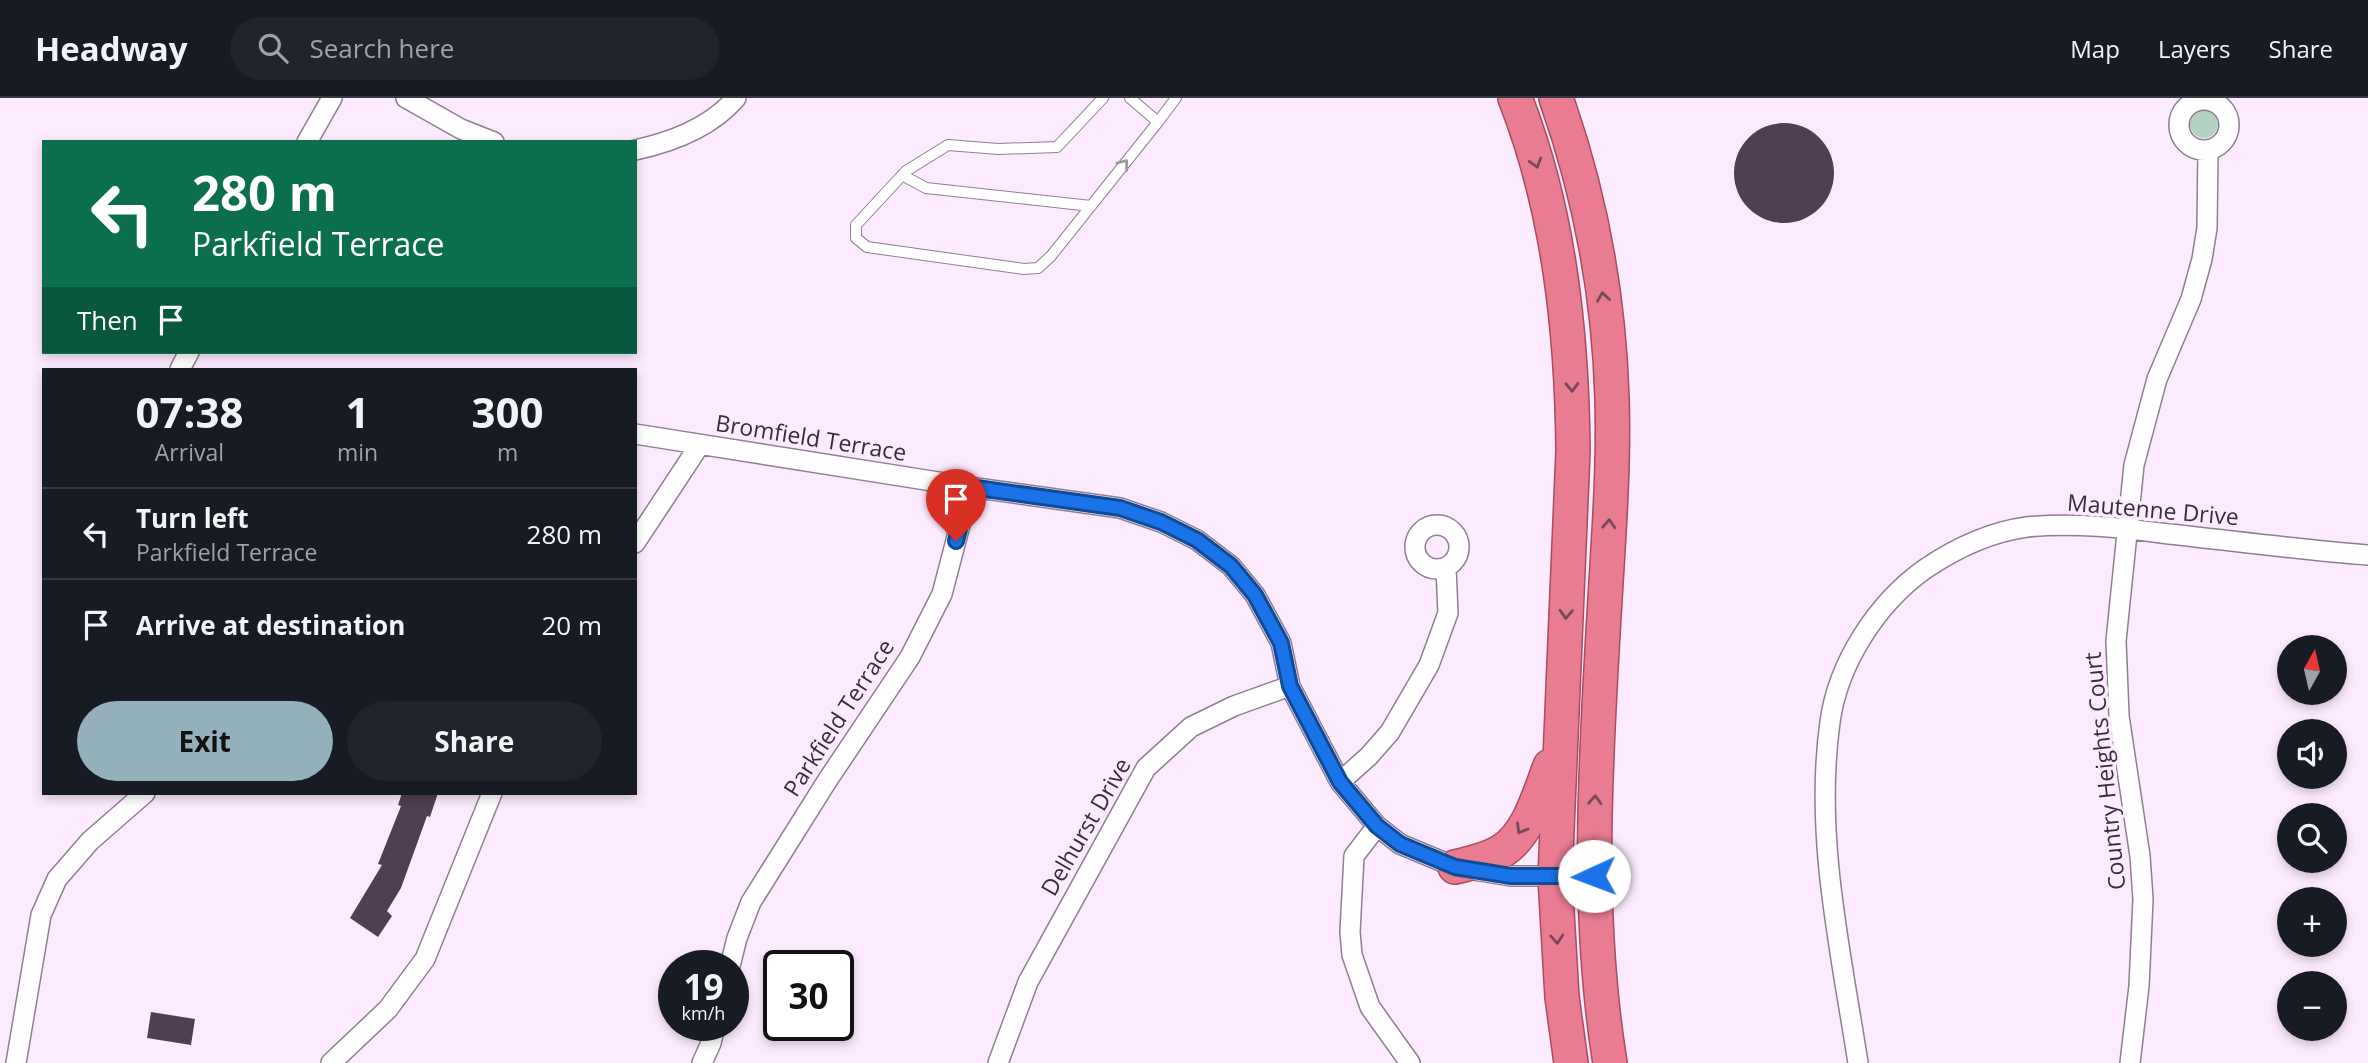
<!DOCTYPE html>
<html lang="en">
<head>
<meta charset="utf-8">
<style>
	body { margin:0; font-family:"Open Sans",sans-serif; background:#20242c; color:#f1f3f6; height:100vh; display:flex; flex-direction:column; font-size:26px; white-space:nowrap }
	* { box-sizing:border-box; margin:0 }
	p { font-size:23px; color:#9ea1a6 }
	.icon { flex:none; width:38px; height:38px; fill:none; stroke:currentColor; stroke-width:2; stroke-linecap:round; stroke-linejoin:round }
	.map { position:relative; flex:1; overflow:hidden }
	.drawer { position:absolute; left:42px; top:270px; width:595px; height:427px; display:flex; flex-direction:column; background:#171b24; border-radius:0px; box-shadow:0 4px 10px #0003 }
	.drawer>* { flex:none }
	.banner { position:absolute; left:42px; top:42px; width:595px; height:214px; border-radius:0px; box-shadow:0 4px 10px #0003; background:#0b6e4f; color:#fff; overflow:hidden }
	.needle { width:46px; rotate:8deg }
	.controls { position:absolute; left:2277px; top:537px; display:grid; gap:14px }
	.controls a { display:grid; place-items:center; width:70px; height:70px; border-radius:50%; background:#171b24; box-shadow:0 4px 10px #0003; font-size:35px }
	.speed { position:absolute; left:658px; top:852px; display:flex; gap:14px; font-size:35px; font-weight:700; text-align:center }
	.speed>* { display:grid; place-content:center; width:91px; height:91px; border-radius:50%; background:#171b24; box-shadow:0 4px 10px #0003; line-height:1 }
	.speed small { font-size:18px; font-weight:400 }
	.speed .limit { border:4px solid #111; border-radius:10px; background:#fff; color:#111 }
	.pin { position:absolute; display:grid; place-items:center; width:60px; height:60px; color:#fff; margin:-72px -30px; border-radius:50% 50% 50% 0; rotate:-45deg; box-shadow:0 0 7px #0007 }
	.pin .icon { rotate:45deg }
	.me { position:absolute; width:77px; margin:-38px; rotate:268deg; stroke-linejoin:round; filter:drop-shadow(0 0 5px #0008) }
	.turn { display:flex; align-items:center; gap:24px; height:147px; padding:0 35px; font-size:32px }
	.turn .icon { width:91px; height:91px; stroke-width:2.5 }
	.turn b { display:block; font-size:49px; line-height:60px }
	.then { display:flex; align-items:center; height:66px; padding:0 35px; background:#0003; gap:14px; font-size:26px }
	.eta { display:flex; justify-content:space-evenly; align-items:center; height:119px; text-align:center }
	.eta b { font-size:42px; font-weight:700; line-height:49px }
	.cta { display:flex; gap:14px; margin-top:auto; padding:14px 35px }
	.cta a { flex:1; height:80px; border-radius:42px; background:#94b0bd; color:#111; font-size:28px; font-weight:700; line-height:80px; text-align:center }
	.cta a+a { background:#20242c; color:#f1f3f6 }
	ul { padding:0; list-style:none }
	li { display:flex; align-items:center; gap:21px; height:91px; padding:0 35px; border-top:2px solid #363941 }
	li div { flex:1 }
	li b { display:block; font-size:26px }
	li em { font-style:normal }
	header { display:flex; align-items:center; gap:42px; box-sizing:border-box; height:98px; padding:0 35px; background:#171b24; border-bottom:2px solid #363941 }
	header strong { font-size:33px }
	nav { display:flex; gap:38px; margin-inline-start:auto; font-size:24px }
	.search { width:490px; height:63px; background:#20242c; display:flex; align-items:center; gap:18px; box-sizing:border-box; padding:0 24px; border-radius:38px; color:#9ea1a6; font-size:26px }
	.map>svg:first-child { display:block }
</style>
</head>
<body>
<header>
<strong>Headway</strong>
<div class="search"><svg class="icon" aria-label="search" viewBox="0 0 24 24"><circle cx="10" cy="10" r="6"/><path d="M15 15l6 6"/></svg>Search here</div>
<nav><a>Map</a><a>Layers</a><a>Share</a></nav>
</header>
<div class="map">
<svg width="2368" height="965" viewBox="0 0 2368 965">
	<rect width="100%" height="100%" fill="#fcebfe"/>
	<path fill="#b4d2c1" d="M2190 26a14 14 0 1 1 28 0a14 14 0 1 1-28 0Z"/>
	<path fill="#503f52" d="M1734 75a50 50 0 1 1 100 0a50 50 0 1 1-100 0Z
		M402,695H438L430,719L427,718L401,790L387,813L392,818L378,839L350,820L382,767L378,766L401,708L398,707Z
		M151,914L195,921L191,947L147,940Z"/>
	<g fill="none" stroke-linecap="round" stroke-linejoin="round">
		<defs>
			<path id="service" d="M1103,0L1057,49L998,51L948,47L906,73L856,127V140L867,149L1024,171L1038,170L1051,158L1158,24
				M1130,0L1158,24L1176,0
				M902,77L926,90L1091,108"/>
			<path id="minor" d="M406,0L461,31L494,44
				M2179 27a25 25 0 1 1 50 0a25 25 0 1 1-50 0Z
				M307,44L332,0
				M635,52C672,44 711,29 736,0
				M180,271L189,254
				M635,336L970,389L1120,410L1161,424L1197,442L1231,468L1255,497L1281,545L1290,588L1340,684L1377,728L1400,746L1455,769L1511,778H1594
				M1415 449a22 22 0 1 1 44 0a22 22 0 1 1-44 0Z
				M635,445L699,348
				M1340,684L1369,658L1390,634L1429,567L1448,515L1446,470
				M1377,728L1354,758L1350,834L1352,857L1370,909L1410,965
				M730,868L737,840L751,804L827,683L910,559L942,496L970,389
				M16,965L41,817L57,781L90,743L145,695
				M331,965L388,911L425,861L492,695
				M702,965L711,945L715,928
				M998,965L1028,884L1146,670L1191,629L1234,608L1290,588
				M1858,965C1841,854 1814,738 1830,624C1838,565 1877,505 1925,471C1956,450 1989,434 2027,429C2074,424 2122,430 2169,436C2235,443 2301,452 2368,457
				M2130,965L2139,888L2143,801L2140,758L2119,618L2116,543L2134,367L2157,281L2191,201L2202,161L2207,130L2208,52"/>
			<path id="trunk" d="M1515,0C1559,112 1572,234 1573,353L1555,780L1562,899L1571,965
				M1556,0C1590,96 1609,198 1612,300C1614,367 1609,434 1605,501C1596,656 1585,811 1610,965
				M1455,769C1471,765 1488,762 1502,753C1529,736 1539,696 1550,668"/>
		</defs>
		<use href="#service" stroke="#907d92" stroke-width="12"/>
		<use href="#minor" stroke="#907d92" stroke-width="22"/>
		<use href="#trunk" stroke="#a84c60" stroke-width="36"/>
		<use href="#service" stroke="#fff" stroke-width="10"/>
		<use href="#minor" stroke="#fff" stroke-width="19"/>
		<use href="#trunk" stroke="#ea7c92" stroke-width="33"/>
	</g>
	<defs><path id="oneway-chevron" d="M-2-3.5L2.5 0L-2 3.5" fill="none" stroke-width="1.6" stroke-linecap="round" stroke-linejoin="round" transform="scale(1.75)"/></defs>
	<g stroke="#764a58">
		<use href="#oneway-chevron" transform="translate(1536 65) rotate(73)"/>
		<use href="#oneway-chevron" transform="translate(1603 199) rotate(-98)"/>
		<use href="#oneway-chevron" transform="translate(1572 289) rotate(88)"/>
		<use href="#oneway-chevron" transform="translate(1609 426) rotate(-87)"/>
		<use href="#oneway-chevron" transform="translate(1566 516) rotate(93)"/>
		<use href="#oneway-chevron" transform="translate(1595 702) rotate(-87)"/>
		<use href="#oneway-chevron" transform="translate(1521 731) rotate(120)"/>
		<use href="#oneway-chevron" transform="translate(1557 841) rotate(86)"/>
	</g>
	<use stroke="#9b979c" href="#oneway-chevron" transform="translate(1124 66) rotate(-52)"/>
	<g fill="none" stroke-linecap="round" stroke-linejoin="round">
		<defs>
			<path id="route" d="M956,443L970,389L1120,410L1161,424L1197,442L1231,468L1255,497L1281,545L1290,588L1340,684L1377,728L1400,746L1455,769L1511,778H1594"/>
		</defs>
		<use href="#route" stroke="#114b97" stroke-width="18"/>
		<use href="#route" stroke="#1a73e8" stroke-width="12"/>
	</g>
	<g text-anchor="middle" stroke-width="7" stroke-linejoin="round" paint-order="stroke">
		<g font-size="23" fill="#372f38" stroke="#fcebfe">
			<text transform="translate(811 340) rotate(9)" y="8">Bromfield Terrace</text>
			<text transform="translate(2153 412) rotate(5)" y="8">Mautenne Drive</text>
			<text transform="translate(839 620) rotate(-57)" y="8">Parkfield Terrace</text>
			<text transform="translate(2105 673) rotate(-96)" y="8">Country Heights Court</text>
			<text transform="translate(1086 729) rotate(-60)" y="8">Delhurst Drive</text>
		</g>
	</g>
</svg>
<div class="controls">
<a><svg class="needle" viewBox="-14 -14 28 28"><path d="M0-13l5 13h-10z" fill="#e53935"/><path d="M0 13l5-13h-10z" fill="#9ea1a6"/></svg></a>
<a><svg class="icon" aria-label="sound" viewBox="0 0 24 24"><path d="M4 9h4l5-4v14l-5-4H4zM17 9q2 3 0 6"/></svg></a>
<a><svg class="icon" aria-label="search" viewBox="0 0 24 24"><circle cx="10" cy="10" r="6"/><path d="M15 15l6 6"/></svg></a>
<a>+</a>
<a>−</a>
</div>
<div class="speed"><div>19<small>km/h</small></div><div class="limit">30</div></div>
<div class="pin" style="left:956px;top:443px;background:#d93025"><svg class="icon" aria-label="arrive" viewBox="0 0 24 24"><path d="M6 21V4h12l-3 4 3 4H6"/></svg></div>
<svg class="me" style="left:1594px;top:778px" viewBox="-20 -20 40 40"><circle r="19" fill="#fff"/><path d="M0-13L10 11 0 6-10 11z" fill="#1a73e8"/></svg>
<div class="banner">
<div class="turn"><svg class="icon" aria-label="left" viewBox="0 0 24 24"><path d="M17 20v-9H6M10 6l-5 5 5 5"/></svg><div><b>280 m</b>Parkfield Terrace</div></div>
<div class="then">Then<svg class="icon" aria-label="arrive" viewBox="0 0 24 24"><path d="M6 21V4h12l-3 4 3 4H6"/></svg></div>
</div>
<section class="drawer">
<div class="eta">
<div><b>07:38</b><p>Arrival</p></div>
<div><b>1</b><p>min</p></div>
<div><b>300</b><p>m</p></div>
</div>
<ul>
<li><svg class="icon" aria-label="left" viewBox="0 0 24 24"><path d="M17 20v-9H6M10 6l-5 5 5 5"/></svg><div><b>Turn left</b><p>Parkfield Terrace</p></div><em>280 m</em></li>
<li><svg class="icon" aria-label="arrive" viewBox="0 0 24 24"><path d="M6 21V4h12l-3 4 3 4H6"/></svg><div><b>Arrive at destination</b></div><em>20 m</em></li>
</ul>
<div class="cta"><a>Exit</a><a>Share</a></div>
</section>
</div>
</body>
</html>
